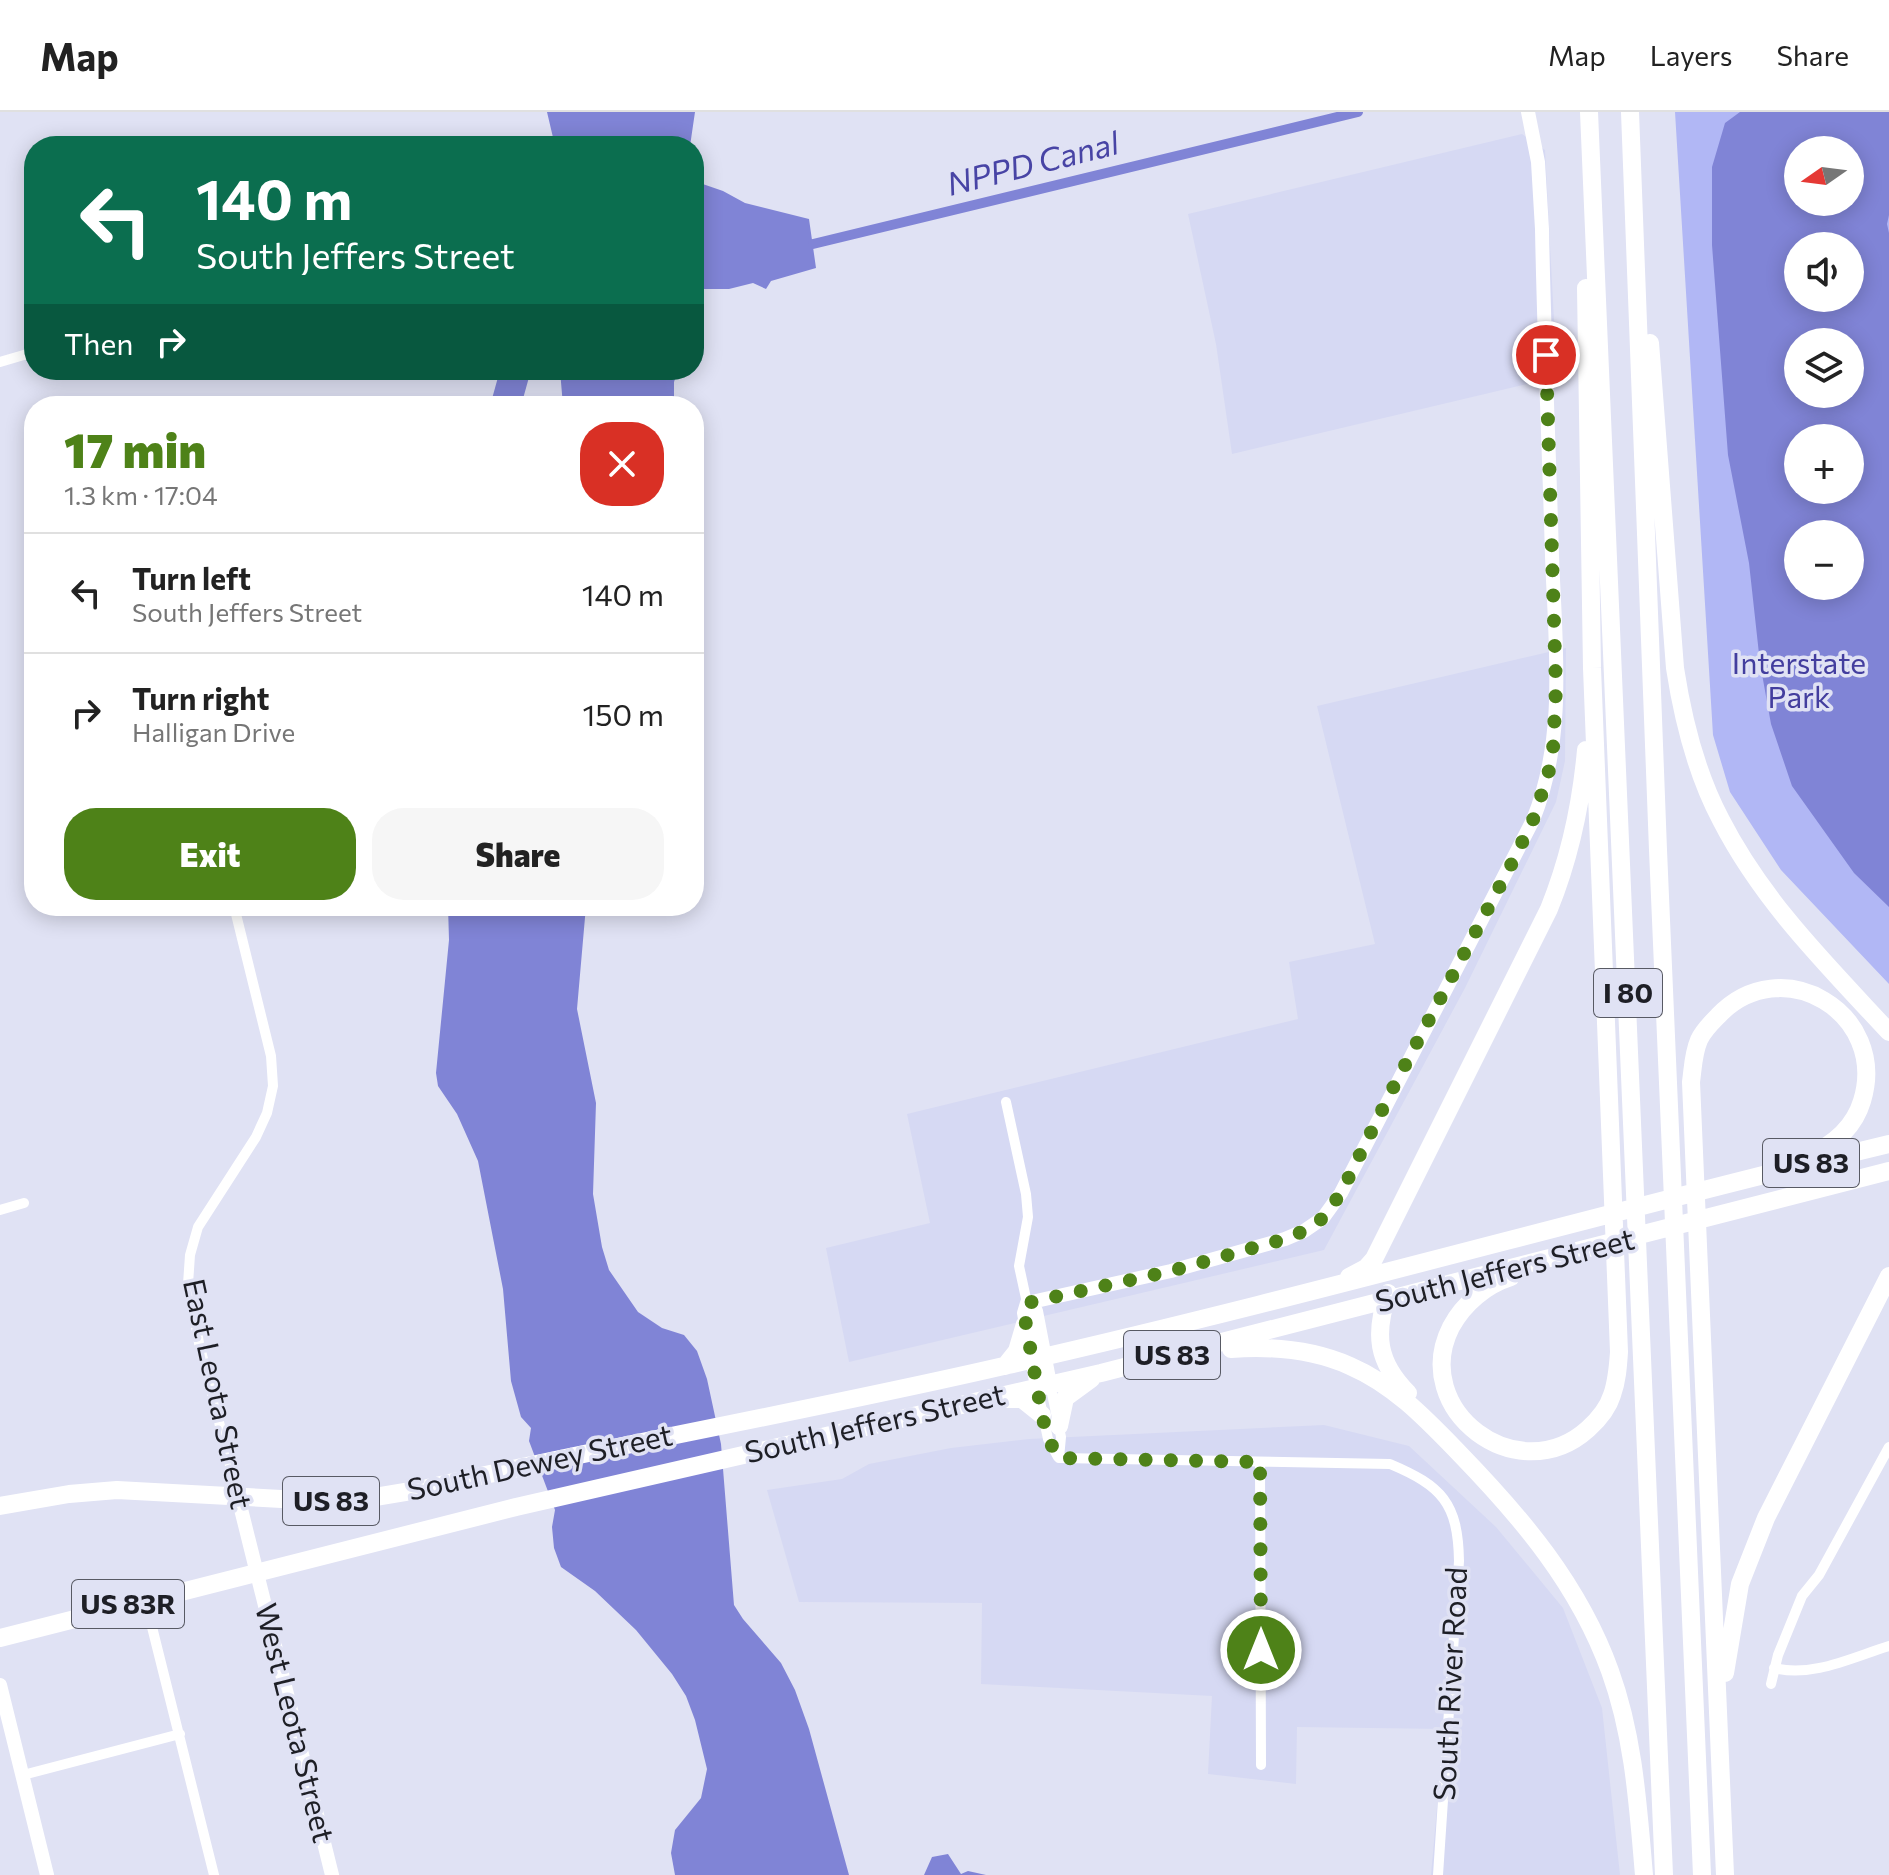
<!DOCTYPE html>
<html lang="en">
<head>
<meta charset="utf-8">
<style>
	body { margin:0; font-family:Commissioner,sans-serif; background:#f6f6f6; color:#222; height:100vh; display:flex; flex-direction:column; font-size:30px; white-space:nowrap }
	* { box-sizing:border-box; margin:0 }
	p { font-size:26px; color:#767676 }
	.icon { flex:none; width:44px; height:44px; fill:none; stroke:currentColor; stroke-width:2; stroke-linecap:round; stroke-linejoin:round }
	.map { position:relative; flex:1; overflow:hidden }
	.panel { position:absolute; left:24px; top:284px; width:680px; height:520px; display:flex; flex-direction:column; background:#fff; border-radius:32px; box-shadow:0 4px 20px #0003 }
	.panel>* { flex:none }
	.hud { position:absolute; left:24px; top:24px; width:680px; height:244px; border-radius:32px; box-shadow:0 4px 20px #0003; background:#0b6e4f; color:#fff; overflow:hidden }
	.needle { width:52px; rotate:256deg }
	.controls { position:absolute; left:1784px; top:24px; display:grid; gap:16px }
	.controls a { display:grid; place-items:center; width:80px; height:80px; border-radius:50%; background:#fff; box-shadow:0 4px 20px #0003; font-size:40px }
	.pin { position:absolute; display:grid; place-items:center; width:68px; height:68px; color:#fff; margin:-34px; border:4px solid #fff; border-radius:50%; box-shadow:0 2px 8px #0007 }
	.me { position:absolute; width:88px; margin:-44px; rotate:0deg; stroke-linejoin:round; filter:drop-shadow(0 0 6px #0008) }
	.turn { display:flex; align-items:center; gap:28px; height:168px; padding:0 40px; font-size:36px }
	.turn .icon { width:104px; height:104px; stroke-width:2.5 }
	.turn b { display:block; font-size:56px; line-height:68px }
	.then { display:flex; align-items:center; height:76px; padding:0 40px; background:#0003; gap:16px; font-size:30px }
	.round { display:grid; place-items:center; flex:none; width:84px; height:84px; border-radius:32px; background:#f6f6f6 }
	.headline { display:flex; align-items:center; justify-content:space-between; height:136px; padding:0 40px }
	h1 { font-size:48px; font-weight:800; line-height:60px; color:#4e8218 }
	.cta { display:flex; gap:16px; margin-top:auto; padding:16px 40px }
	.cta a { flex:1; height:92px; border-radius:32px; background:#4e8218; color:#fff; font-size:32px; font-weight:800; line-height:92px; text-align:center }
	.cta a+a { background:#f6f6f6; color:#222 }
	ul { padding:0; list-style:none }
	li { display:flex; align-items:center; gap:24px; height:120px; padding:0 40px; border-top:2px solid #e0e0e0 }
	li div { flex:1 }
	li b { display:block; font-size:30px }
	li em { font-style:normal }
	header { display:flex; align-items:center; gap:48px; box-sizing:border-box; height:112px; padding:0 40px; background:#fff; border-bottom:2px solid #e0e0e0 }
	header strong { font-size:38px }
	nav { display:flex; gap:44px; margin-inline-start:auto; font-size:28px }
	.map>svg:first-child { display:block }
</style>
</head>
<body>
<header>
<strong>Map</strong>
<nav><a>Map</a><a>Layers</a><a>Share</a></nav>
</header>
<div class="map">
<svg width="1889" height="1763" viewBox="0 0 1889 1763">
	<rect width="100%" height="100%" fill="#e0e2f4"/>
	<path fill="#d6d9f3" d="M1522,22L1545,38L1557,265L1232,342L1216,232L1188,102Z
		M1566,536L1565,649L1556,690L1465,876L1324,1138L849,1250L826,1136L930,1111L907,1002L1298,907L1289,850L1375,832L1317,594Z
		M1324,1313L1409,1334L1496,1415L1563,1496L1602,1596L1620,1763H1431L1444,1617L1297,1615L1296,1672L1208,1662L1212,1584L981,1572L982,1491L799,1490L767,1378L842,1367L869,1352L951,1336L1029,1327Z"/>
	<path fill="#b1b7f5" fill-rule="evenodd" d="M1675,0H1889V872L1781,758L1730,680L1713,623ZM1798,38H1850V90H1798ZM1798,134H1850V186H1798ZM1798,230H1850V282H1798ZM1798,326H1850V378H1798ZM1798,422H1850V474H1798Z"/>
	<path fill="#8084d6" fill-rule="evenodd" d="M547,0H695L690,34H555Z
		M1740,0H1889V103L1887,112L1889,121V795L1854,761L1792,674L1771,612L1760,551L1749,451L1728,343L1712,133V55L1725,11ZM1850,38V90H1798V38ZM1850,134V186H1798V134ZM1850,230V282H1798V230ZM1850,326V378H1798V326ZM1850,422V474H1798V422Z
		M694,69L723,79L745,91L809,107L816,156L771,169L766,177L753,171L729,177H694Z
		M500,258H531L521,294H490Z
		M560,258H678L674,270V294H563Z
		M448,794H586L577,897L596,991L593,1082L602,1135L609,1158L638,1200L662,1216L684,1223L697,1239L707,1267L721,1332L734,1493L743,1507L781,1551L795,1578L809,1617L849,1763H675L671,1741L675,1718L701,1686L707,1657L695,1608L686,1584L672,1562L636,1518L595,1479L561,1455L554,1436L552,1415L555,1398L529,1329L531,1316L521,1305L511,1269L503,1177L478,1049L457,1002L438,974L436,961L449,828Z
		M948,1742L961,1762L968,1759L986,1763H924L932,1745Z"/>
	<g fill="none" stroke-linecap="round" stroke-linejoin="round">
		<path stroke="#8084d6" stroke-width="10" d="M813,132L1358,0"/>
		<path stroke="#fff" stroke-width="10" d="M0,250L34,240
			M234,794L271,944L273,974L267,1001L256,1025L198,1115L190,1143L188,1172L199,1231L238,1385
			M1006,990L1026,1082L1028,1105L1019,1154L1027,1191
			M0,1098L24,1091
			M1050,1272L1061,1325L1059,1346
			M1037,1275L1048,1327L1058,1345
			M1059,1346L1390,1352C1442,1374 1458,1391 1459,1449L1438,1763
			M1260,1350L1261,1653
			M145,1487L214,1763
			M1774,1556C1812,1566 1853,1545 1889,1534
			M1771,1572L1778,1543L1802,1484L1819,1463L1889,1335
			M23,1663L180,1622"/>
		<path stroke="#fff" stroke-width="14" d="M1027,1191L1171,1159L1285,1127L1304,1119L1323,1106L1341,1081L1533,708C1567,624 1555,532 1552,444C1549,335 1544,226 1542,117L1538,50L1528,0
			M1027,1191L1036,1199L1050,1272
			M1027,1191L1024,1201L1037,1275
			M238,1385L332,1763
			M0,1573L47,1763"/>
		<path stroke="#fff" stroke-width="18" d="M1589,0L1664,1763
			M1630,0L1658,738L1702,1763
			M1650,231L1675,556C1683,608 1696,661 1721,708C1763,790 1827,853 1889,920
			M1349,1165L1366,1156L1374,1147L1549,797C1570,745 1581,694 1586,638
			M1511,1165C1486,1173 1464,1191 1451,1215C1409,1298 1518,1380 1588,1317C1598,1308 1608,1296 1612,1283C1617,1269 1618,1255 1619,1240L1592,556L1586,176
			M1388,1181C1374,1222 1377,1250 1408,1281
			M1231,1237C1272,1234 1312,1237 1350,1254C1394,1273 1426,1307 1459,1341C1522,1406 1579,1473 1610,1559C1634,1625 1638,1694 1644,1763
			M1005,1254L1017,1239L1025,1212
			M1005,1287H1022L1042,1303
			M1059,1314L1065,1286L1091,1267
			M0,1394L69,1382L117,1378L318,1389L369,1386L423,1377C617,1332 814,1298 1008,1253C1303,1186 1594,1103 1889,1032
			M0,1526L516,1395L1101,1261L1889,1059
			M1725,1561L1740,1472L1766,1406L1889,1164
			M1725,1763L1691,970C1693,956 1693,942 1699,928C1703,919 1711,911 1718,904C1781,837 1889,901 1862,989C1854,1016 1833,1033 1808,1044"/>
	</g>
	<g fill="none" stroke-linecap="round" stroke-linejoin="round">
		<path stroke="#4e8218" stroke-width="14" stroke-dasharray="0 25.2" d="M1261,1538L1260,1350L1059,1346L1048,1327L1042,1303L1024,1201L1027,1191L1171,1159L1285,1127L1304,1119L1323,1106L1341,1081L1394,974L1511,753L1533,708L1548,663L1553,638L1556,576L1546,243"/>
	</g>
	<g text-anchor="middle" stroke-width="7" stroke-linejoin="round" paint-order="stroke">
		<g fill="#e0e2f4" stroke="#585a64" stroke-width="2">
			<rect x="1594" y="857" width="68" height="48" rx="6"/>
			<rect x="1763" y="1027" width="96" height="48" rx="6"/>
			<rect x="1124" y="1219" width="96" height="48" rx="6"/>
			<rect x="283" y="1365" width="96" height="48" rx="6"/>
			<rect x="72" y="1468" width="112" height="48" rx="6"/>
		</g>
		<g font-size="28" font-weight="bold" fill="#1e1f26">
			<text x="1628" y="891">I 80</text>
			<text x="1811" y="1061">US 83</text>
			<text x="1172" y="1253">US 83</text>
			<text x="331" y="1399">US 83</text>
			<text x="128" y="1502">US 83R</text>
		</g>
		<g font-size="30" fill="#433e9e" stroke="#e0e2f4">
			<text x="1799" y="562">Interstate<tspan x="1799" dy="34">Park</tspan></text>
		</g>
		<g font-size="30" fill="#1e1f26" stroke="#e0e2f4">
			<text transform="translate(1505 1159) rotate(-14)" y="10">South Jeffers Street</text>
			<text transform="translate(217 1282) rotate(78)" y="10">East Leota Street</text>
			<text transform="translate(875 1312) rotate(-13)" y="10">South Jeffers Street</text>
			<text transform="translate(540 1351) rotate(-12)" y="10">South Dewey Street</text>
			<text transform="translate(1451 1572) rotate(-87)" y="10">South River Road</text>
			<text transform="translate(294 1611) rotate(76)" y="10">West Leota Street</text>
		</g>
		<g font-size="32" font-style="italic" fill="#4844a5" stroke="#e0e2f4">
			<text transform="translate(1033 52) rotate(-14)" y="11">NPPD Canal</text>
		</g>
	</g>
</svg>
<div class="controls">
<a><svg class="needle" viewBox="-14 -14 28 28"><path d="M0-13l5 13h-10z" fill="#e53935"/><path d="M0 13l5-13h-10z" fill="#767676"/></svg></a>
<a><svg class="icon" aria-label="sound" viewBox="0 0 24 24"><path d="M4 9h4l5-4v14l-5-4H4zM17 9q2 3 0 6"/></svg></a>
<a><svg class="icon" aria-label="layers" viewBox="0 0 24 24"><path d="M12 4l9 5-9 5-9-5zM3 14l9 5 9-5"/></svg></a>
<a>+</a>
<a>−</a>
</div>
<div class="pin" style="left:1546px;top:243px;background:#d93025"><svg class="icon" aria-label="arrive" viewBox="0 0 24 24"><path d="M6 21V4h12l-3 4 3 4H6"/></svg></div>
<svg class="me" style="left:1261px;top:1538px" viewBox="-20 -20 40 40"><circle r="17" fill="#4e8218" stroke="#fff" stroke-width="3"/><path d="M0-11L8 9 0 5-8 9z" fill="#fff"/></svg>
<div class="hud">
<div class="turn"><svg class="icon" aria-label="left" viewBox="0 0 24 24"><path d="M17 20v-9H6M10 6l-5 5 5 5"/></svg><div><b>140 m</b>South Jeffers Street</div></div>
<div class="then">Then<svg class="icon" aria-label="right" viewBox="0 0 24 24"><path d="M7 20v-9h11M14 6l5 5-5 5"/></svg></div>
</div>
<section class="panel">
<div class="headline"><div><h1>17 min</h1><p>1.3 km · 17:04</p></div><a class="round" style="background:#d93025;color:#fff"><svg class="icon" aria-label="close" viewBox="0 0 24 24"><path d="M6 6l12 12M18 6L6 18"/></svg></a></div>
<ul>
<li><svg class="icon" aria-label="left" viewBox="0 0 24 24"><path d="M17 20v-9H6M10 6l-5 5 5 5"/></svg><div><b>Turn left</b><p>South Jeffers Street</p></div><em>140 m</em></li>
<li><svg class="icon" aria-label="right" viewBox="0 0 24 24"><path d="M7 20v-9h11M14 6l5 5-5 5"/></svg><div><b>Turn right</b><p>Halligan Drive</p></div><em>150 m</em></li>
</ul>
<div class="cta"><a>Exit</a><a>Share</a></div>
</section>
</div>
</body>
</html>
